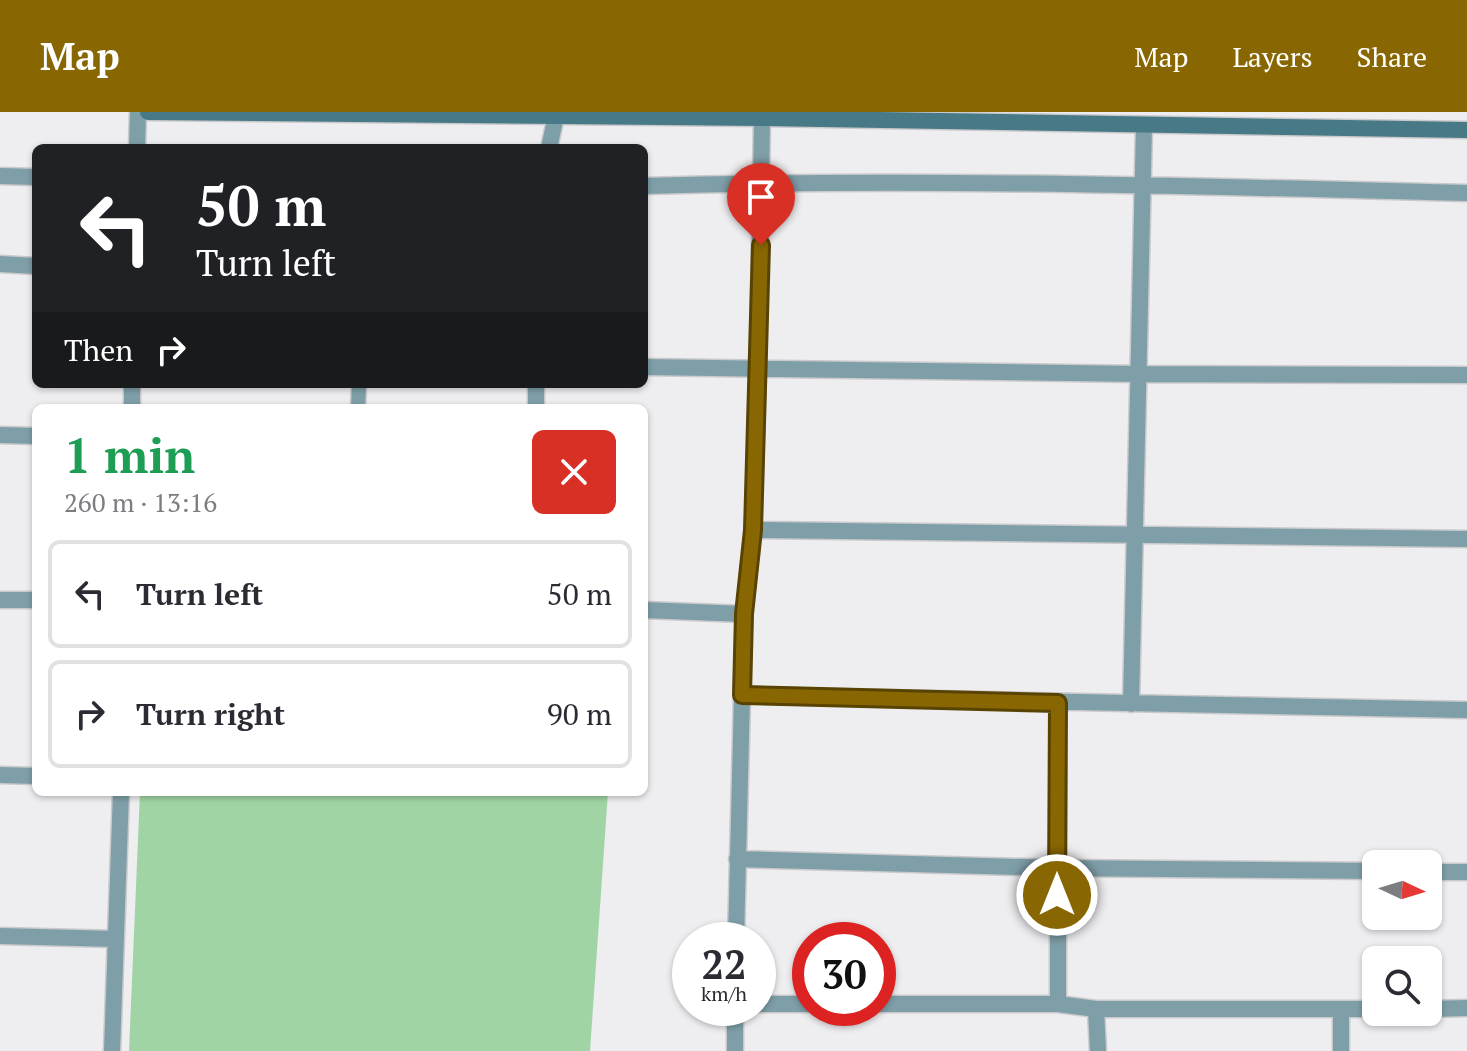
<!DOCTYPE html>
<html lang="en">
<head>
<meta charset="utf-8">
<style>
	body { margin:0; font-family:"PT Serif",serif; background:#f7f7f7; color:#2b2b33; height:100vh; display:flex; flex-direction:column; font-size:30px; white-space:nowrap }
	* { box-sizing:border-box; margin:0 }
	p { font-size:26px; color:#7c7c81 }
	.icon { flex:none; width:44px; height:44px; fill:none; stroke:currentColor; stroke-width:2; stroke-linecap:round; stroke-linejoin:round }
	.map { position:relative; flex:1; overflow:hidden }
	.drawer { position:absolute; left:32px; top:292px; width:616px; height:392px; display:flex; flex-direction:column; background:#fff; border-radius:12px; box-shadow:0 2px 6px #0004 }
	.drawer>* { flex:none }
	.hud { position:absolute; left:32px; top:32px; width:616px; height:244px; border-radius:12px; box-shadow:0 2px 6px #0004; background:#202124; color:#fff; overflow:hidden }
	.needle { width:52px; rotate:94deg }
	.tools { position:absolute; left:1362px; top:738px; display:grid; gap:16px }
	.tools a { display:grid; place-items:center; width:80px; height:80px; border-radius:12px; background:#fff; box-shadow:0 2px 6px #0004; font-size:40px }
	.speed { position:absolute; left:672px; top:810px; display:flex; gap:16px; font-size:40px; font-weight:700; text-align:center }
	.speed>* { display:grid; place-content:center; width:104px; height:104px; border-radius:50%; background:#fff; box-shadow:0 2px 6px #0004; line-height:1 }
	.speed small { font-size:20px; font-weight:400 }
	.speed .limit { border:12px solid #d22; background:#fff; color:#111 }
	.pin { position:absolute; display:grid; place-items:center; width:68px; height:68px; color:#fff; margin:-82px -34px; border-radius:50% 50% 50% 0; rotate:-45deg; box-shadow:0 0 8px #0007 }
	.pin .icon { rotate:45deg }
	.me { position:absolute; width:88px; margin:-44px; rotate:0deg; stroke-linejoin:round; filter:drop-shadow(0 0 6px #0008) }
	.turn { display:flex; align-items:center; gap:28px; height:168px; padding:0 32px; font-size:36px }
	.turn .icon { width:104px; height:104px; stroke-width:2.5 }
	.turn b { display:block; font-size:56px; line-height:68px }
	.then { display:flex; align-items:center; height:76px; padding:0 32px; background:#0003; gap:16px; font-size:30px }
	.round { display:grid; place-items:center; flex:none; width:84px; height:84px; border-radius:12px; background:#f7f7f7 }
	.summary { display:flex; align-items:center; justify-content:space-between; height:136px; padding:0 32px }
	h1 { font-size:48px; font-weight:700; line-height:60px; color:#1e9e55 }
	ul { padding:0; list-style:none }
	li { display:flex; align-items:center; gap:24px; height:108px; margin:0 16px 12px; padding:0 16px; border:4px solid #e1e1e2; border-radius:12px }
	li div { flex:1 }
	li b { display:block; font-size:30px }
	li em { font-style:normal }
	header { display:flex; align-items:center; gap:48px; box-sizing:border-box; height:112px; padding:0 40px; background:#886703; color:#fff }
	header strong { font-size:38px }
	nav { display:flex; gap:44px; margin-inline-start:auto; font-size:28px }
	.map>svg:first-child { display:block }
</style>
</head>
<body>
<header>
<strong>Map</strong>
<nav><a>Map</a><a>Layers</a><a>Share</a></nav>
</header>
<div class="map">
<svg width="1467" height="939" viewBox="0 0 1467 939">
	<rect width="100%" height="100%" fill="#eeeef1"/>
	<path fill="#a1d4a5" d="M140,680H608L590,939H129Z"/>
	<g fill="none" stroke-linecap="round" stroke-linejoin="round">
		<defs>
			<path id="lane" d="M358,296L359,272"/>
			<path id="street" d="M137,36L138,0
				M549,36L556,4
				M0,64L36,65
				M644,74C918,66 1193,74 1467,81
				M0,152L36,154
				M644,255L1139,262L1467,263
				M536,272V296
				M132,296V272
				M0,323L36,324
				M753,418L1467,427
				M0,488H36
				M644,498L744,502
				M742,583L1467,598
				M1058,591V892
				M1131,592L1144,14
				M0,663L36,664
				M737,747L1057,756L1376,759
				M1428,760H1467
				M0,824L116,827
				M736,828L744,502L753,418L758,258L762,6
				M758,892H810
				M878,892H1058L1096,897H1376
				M1096,897L1098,939
				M1428,897L1467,896
				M112,939L121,680
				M735,939V896
				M1341,939V898"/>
			<path id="secondary" d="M148,0L762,6L1467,18"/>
		</defs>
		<use href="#lane" stroke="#cacacc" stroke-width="17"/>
		<use href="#street" stroke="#cacacc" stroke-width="19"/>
		<use href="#secondary" stroke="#cacacc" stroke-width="19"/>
		<use href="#lane" stroke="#7f9fa8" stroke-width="14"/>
		<use href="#street" stroke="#7f9fa8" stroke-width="16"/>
		<use href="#secondary" stroke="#477986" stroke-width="16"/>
	</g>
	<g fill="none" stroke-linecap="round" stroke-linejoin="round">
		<defs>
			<path id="route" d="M761,133L753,418L744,502L742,583L1058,591L1057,783"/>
		</defs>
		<use href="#route" stroke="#584302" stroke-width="20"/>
		<use href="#route" stroke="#886703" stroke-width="14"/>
	</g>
</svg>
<div class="tools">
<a><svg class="needle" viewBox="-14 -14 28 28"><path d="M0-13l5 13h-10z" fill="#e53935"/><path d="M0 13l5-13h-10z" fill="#7c7c81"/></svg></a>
<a><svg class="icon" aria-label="search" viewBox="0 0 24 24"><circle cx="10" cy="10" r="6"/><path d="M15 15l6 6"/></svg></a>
</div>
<div class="speed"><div>22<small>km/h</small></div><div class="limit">30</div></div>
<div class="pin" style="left:761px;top:133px;background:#d93025"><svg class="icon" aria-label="arrive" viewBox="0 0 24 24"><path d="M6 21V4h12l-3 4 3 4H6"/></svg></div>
<svg class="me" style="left:1057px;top:783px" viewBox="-20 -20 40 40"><circle r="17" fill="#886703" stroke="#fff" stroke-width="3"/><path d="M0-11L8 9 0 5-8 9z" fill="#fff"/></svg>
<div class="hud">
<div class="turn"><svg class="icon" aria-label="left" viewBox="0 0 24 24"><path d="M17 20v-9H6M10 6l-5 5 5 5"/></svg><div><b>50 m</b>Turn left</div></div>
<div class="then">Then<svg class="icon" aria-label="right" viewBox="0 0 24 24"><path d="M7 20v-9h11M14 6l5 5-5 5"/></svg></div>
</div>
<section class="drawer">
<div class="summary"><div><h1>1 min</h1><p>260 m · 13:16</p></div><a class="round" style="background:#d93025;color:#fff"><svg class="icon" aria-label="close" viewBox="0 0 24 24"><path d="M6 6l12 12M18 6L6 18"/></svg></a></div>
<ul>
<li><svg class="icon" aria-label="left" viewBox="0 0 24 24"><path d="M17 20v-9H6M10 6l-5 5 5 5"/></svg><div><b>Turn left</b></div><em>50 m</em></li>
<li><svg class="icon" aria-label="right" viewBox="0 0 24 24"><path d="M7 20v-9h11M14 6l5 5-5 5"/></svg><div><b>Turn right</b></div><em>90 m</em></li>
</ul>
</section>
</div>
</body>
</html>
